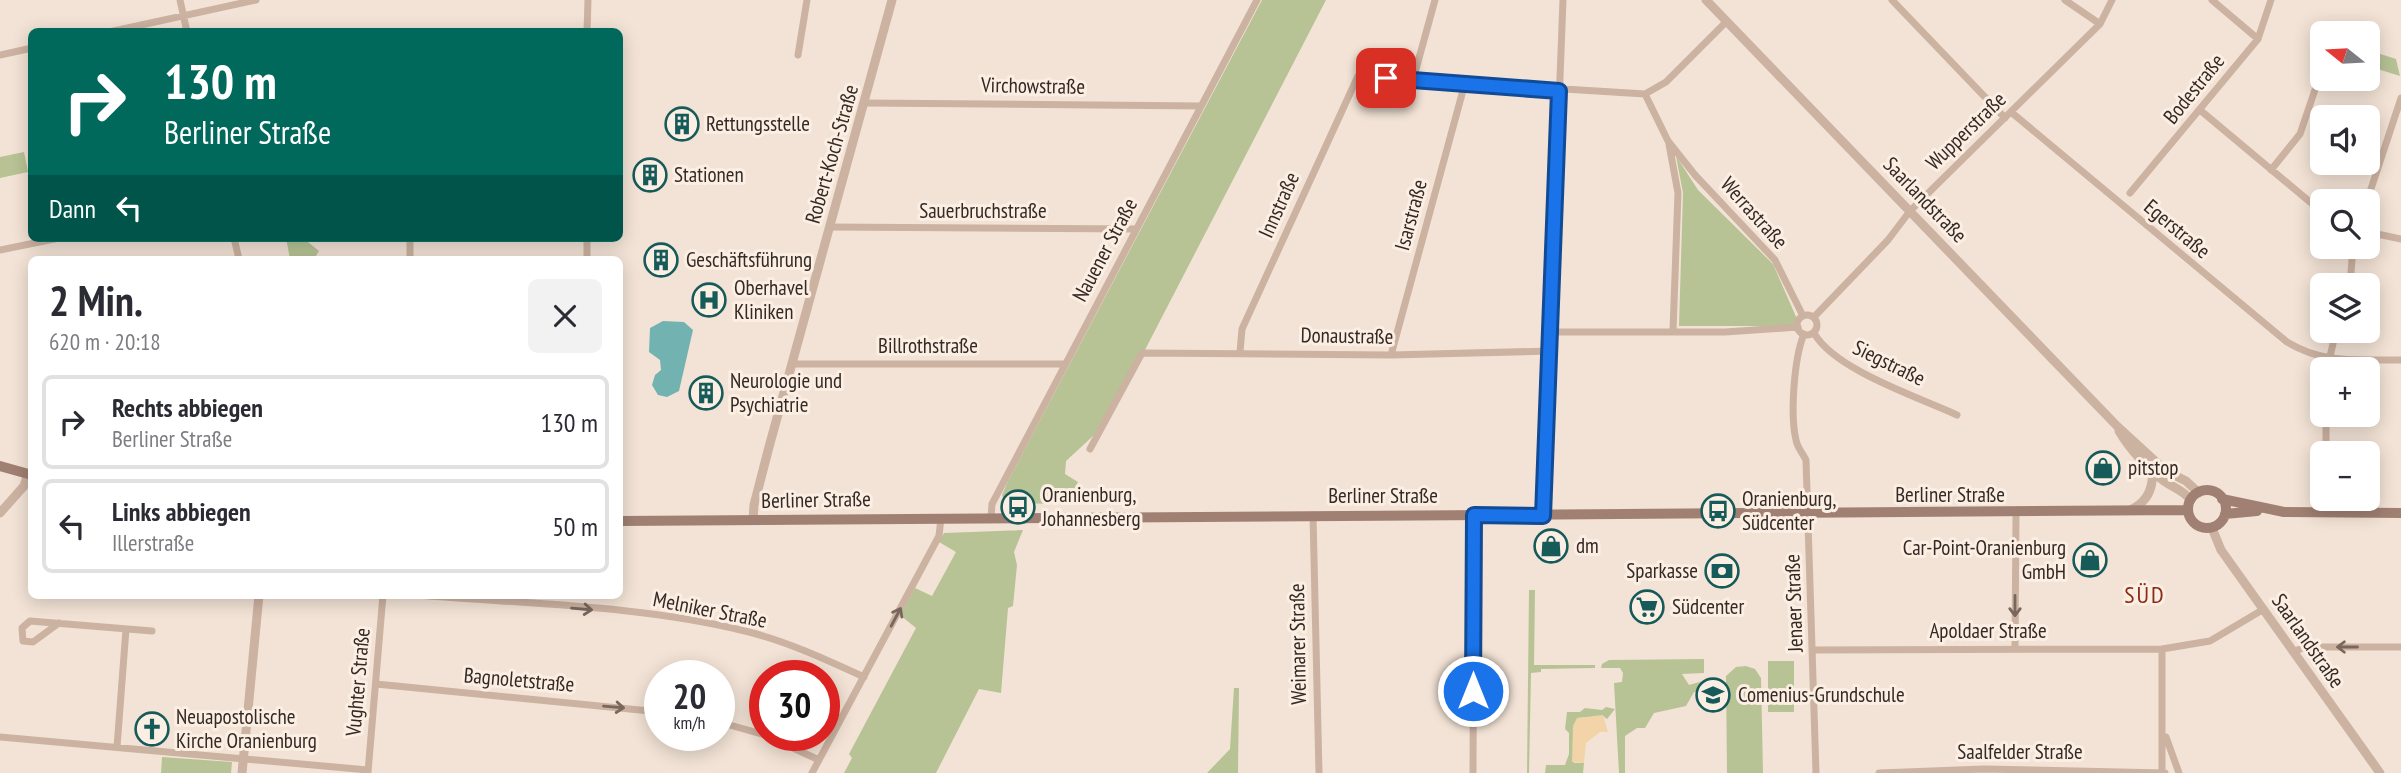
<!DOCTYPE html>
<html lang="de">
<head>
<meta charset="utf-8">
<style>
	body { margin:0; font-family:"PT Sans Narrow",sans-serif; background:#f2f2f3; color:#2b2b33; height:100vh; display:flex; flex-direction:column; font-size:26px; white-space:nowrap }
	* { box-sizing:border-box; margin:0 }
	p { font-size:23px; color:#7c7c81 }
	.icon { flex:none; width:38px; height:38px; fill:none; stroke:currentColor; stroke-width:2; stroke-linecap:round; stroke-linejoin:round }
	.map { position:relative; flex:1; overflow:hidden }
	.side { position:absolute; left:28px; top:256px; width:595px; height:343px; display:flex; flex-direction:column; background:#fff; border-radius:10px; box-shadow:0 4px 18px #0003 }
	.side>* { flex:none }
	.banner { position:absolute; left:28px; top:28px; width:595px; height:214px; border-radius:10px; box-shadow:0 4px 18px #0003; background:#00695c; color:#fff; overflow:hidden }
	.needle { width:46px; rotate:288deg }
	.fabs { position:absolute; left:2310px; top:21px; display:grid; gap:14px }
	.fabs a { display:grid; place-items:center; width:70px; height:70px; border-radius:10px; background:#fff; box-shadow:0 4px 18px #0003; font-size:35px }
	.speed { position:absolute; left:644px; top:660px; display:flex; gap:14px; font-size:35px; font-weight:700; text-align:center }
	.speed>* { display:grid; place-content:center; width:91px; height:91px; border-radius:50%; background:#fff; box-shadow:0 4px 18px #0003; line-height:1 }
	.speed small { font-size:18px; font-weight:400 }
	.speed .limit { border:10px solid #d22; background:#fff; color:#111 }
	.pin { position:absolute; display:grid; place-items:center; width:60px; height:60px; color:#fff; margin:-30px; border-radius:14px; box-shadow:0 4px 10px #0006 }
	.me { position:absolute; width:77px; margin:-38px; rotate:0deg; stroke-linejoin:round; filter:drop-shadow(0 0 5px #0008) }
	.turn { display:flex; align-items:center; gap:24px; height:147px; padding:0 21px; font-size:32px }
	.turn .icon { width:91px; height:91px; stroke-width:2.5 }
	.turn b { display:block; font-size:49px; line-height:60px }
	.then { display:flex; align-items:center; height:66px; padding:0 21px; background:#0003; gap:14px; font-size:26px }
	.round { display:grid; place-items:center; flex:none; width:74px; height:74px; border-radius:10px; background:#f2f2f3 }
	.head { display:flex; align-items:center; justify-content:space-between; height:119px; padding:0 21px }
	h1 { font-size:42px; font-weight:700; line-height:52px }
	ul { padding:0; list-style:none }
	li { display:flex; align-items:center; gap:21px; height:94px; margin:0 14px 10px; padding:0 7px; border:4px solid #e1e1e2; border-radius:10px }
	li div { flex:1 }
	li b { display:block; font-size:26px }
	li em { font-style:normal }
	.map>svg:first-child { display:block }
</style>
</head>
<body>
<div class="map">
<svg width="2401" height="773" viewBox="0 0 2401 773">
	<rect width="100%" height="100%" fill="#f3e3d6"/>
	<path fill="#b7c395" d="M1262,0H1326L1102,433L1093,436L1066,461L1065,474L1078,482L1066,504L1005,503L1002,495L1008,481Z
		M2368,50L2396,59L2400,76L2368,66Z
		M24,152L28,172L0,178V157Z
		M1676,156L1698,190L1773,264L1797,319L1795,326H1679L1683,193Z
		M286,238H303L319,251L314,259H290Z
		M1023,530L1014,552L1017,565L1013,606L1008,608L1001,693L979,689L936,773H844L852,758L849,754L916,628L900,615L915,588L932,596L956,552L939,542L944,533Z
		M1529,590H1535L1534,665H1595V668L1541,669V672L1531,673L1529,773H1527Z
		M1704,659V673L1682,674L1689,685L1703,681L1718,682L1715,694L1694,692L1686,706L1654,713L1645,728H1637L1625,736V773H1619L1614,683L1622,682L1623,673L1620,668H1601L1602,664L1609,660Z
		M1768,661H1794V712H1768Z
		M1746,666L1755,669L1761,678L1763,773H1727L1726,676L1736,667Z
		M1234,688H1239L1238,773H1207L1230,749Z
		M1606,707L1615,709L1607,719L1603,716L1577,718L1574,763H1584L1583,773H1545L1546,765H1565L1569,754V733L1565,729L1567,712H1580L1585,708L1602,710Z
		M162,757L232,762L231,773H161Z"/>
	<path fill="#f3d4a8" d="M1603,715L1608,732H1600L1586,743L1584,763L1572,762L1573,726L1577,718Z"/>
	<path fill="#72b3b1" d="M663,321L684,322L693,330L679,391L667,397L658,395L652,385L655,375L661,370L660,360L649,352L650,328Z"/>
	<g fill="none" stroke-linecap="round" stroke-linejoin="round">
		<path stroke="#ccb2a1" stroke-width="7" d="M180,0L187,32
			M1892,0L2005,118
			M2065,0L2100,24
			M2212,0L2258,39
			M109,32L256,0
			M587,32L588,0
			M0,55L32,48
			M798,55L807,0
			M1413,80L1435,0
			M1645,94L1668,141L1695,175L1775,260L1803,316
			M864,103L1201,106
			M2200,110L2322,212
			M2011,112L2287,342C2325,365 2358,359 2401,360
			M1669,144L1678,193L1673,331
			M2271,170L2300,134L2322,69
			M2130,193L2258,39L2271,0
			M2367,201L2401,98
			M829,227L1136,229
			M2368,232L2401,239
			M234,238L239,259
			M0,250L59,238
			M410,259V238
			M587,259V238
			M2350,285L2353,247
			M1797 325a10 10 0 1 1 20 0a10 10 0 1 1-20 0Z
			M1814,317L1888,240L1910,211L2100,24L2112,0
			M1552,332H1725L1798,327
			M1814,333C1835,370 1918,397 1957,415
			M1804,334C1794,358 1790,415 1796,440C1797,447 1803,454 1806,460L1816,773
			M1240,352L1242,329L1358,76L1645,94L1666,82L1727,21
			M1391,355L1465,83
			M792,364H1064
			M2327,369L2336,331
			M2326,415V450
			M1090,449L1142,353L1391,355L1551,351
			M1313,515L1319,773
			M1543,516L1563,0
			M991,518L992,504L1257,0
			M417,595C525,604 639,605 745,631C786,641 825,659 864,677
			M59,623L33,642L23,641L22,628L30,621L152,631
			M2015,649L2016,514
			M1814,650L2162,649
			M2293,652L2305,647H2401
			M376,684L660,712
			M719,722L765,735
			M765,735L819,760
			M0,737L368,770
			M2166,737L2179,773
			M117,747L126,629
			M368,772L383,595
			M812,773L939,536L941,518
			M1473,773L1474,515
			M1879,773L1984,769L2165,773
			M2162,773V649L2210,641L2264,609"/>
		<path stroke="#ccb2a1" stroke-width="9" d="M1706,0L2117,426L2166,471L2186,481L2199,493
			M2119,431C2129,448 2147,469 2164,481C2174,488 2183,490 2191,500
			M2130,510C2148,502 2154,488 2152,469
			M0,513L24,486L28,474
			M753,520L754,505L769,447L892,0
			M2212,528L2221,550L2380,773
			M242,773L259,595"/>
		<path stroke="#a08072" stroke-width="10" d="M0,466L32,475
			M2188 509a19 19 0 1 1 38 0a19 19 0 1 1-38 0Z
			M2222,499L2284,512L2401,513
			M2225,514L2257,511
			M620,521L2188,510"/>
	</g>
	<defs><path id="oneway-shaft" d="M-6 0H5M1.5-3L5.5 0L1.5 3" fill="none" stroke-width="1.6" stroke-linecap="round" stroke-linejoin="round" transform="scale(1.75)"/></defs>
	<g stroke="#79675d">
		<use href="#oneway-shaft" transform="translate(2015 606) rotate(90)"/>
		<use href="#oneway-shaft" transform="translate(582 609) rotate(5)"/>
		<use href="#oneway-shaft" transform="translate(896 617) rotate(-62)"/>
		<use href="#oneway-shaft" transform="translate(2347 647) rotate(-180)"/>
		<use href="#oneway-shaft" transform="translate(614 707) rotate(5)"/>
	</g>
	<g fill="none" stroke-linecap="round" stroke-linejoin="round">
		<defs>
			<path id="route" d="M1386,78L1559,91L1543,516L1474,515L1473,691"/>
		</defs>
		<use href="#route" stroke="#114b97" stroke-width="18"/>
		<use href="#route" stroke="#1a73e8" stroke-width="12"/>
	</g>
	<defs>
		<symbol id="building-ring" viewBox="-11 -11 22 22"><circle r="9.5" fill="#fbeee2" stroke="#175a5a" stroke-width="1.5"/><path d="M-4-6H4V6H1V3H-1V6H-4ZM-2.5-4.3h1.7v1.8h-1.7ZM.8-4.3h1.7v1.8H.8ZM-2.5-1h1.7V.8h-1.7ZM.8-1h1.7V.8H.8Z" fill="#175a5a"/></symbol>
		<symbol id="hospital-ring" viewBox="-11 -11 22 22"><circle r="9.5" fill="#fbeee2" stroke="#175a5a" stroke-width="1.5"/><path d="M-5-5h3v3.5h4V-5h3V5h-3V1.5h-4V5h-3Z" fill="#175a5a"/></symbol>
		<symbol id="shop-ring" viewBox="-11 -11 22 22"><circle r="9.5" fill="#fbeee2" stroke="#175a5a" stroke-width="1.5"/><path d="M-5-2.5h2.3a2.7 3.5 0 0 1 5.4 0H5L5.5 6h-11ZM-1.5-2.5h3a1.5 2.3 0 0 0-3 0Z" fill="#175a5a"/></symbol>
		<symbol id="bus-ring" viewBox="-11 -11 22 22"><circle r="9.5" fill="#fbeee2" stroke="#175a5a" stroke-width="1.5"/><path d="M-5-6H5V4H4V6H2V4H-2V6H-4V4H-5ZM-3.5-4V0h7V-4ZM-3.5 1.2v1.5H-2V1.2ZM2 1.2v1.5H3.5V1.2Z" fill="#175a5a"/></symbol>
		<symbol id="bank-ring" viewBox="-11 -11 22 22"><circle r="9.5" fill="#fbeee2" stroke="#175a5a" stroke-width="1.5"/><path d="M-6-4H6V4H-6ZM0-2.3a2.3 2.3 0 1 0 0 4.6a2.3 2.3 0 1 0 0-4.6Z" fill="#175a5a"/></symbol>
		<symbol id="supermarket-ring" viewBox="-11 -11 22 22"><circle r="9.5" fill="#fbeee2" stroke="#175a5a" stroke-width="1.5"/><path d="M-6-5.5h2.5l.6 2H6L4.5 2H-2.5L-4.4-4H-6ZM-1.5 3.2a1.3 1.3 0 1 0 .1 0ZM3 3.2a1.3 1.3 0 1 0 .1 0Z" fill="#175a5a"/></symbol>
		<symbol id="school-ring" viewBox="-11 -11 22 22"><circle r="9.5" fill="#fbeee2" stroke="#175a5a" stroke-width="1.5"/><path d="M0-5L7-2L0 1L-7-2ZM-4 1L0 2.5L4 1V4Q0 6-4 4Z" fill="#175a5a"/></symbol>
		<symbol id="church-ring" viewBox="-11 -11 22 22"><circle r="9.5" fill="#fbeee2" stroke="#175a5a" stroke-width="1.5"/><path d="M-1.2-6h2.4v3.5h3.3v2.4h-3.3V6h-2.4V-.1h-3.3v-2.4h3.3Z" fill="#175a5a"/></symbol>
	</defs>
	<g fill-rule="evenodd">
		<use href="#building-ring" x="663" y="105" width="38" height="38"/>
		<use href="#building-ring" x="631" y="156" width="38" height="38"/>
		<use href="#building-ring" x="642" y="241" width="38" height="38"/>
		<use href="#hospital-ring" x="690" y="281" width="38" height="38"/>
		<use href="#building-ring" x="687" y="374" width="38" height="38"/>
		<use href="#shop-ring" x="2084" y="449" width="38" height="38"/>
		<use href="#bus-ring" x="999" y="488" width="38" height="38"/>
		<use href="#bus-ring" x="1699" y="492" width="38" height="38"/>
		<use href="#shop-ring" x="1532" y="527" width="38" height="38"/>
		<use href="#shop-ring" x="2071" y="541" width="38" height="38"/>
		<use href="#bank-ring" x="1703" y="552" width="38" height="38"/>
		<use href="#supermarket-ring" x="1628" y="588" width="38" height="38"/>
		<use href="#school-ring" x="1694" y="676" width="38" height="38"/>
		<use href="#church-ring" x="133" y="710" width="38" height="38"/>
	</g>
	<g text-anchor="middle" stroke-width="6" stroke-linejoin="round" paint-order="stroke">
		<g font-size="21" fill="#352925" stroke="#fbeee2">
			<text transform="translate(1033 86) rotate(1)" y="7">Virchowstraße</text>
			<text transform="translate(2194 89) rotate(-51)" y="7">Bodestraße</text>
			<text transform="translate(1966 131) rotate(-44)" y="7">Wupperstraße</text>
			<text transform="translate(832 154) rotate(-74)" y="7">Robert-Koch-Straße</text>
			<text transform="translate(1925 200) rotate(46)" y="7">Saarlandstraße</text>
			<text transform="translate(1279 205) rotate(-66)" y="7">Innstraße</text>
			<text x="983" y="218">Sauerbruchstraße</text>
			<text transform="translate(1754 213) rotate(48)" y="7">Werrastraße</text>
			<text transform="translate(1411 215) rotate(-75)" y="7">Isarstraße</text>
			<text transform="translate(2177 229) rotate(40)" y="7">Egerstraße</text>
			<text transform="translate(1105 250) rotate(-62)" y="7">Nauener Straße</text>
			<text transform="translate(1347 336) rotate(1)" y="7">Donaustraße</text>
			<text x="928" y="353">Billrothstraße</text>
			<text transform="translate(1889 363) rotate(26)" y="7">Siegstraße</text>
			<text x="1950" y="502">Berliner Straße</text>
			<text x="1383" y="503">Berliner Straße</text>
			<text transform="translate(816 500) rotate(-1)" y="7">Berliner Straße</text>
			<text transform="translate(1794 603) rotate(-92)" y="7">Jenaer Straße</text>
			<text transform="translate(710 610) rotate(11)" y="7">Melniker Straße</text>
			<text x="1988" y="638">Apoldaer Straße</text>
			<text transform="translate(2308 641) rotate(55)" y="7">Saarlandstraße</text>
			<text transform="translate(1298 644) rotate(-91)" y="7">Weimarer Straße</text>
			<text transform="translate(519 680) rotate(5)" y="7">Bagnoletstraße</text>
			<text transform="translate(358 682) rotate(-85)" y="7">Vughter Straße</text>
			<text x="2020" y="759">Saalfelder Straße</text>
		</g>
		<g font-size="21" fill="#352925" stroke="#fbeee2" text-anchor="start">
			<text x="706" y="131">Rettungsstelle</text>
			<text x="674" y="182">Stationen</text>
			<text x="686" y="267">Geschäftsführung</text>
			<text x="734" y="295">Oberhavel<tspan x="734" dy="24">Kliniken</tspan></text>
			<text x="730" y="388">Neurologie und<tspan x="730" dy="24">Psychiatrie</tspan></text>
			<text x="2128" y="475">pitstop</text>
			<text x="1042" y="502">Oranienburg,<tspan x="1042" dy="24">Johannesberg</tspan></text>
			<text x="1742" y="506">Oranienburg,<tspan x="1742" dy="24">Südcenter</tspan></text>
			<text x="1576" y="553">dm</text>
			<text x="2066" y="555" text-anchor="end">Car-Point-Oranienburg<tspan x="2066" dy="24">GmbH</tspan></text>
			<text x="1698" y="578" text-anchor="end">Sparkasse</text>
			<text x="1672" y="614">Südcenter</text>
			<text x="1738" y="702">Comenius-Grundschule</text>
			<text x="176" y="724">Neuapostolische<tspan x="176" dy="24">Kirche Oranienburg</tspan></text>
		</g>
		<g font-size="24" letter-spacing="2" fill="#8c2b16" stroke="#fbeee2">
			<text x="2145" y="603">SÜD</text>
		</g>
	</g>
</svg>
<div class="fabs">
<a><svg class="needle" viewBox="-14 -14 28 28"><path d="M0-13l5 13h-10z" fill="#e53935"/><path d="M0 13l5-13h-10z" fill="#7c7c81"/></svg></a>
<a><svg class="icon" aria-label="sound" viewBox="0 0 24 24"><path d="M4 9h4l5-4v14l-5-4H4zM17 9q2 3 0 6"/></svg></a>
<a><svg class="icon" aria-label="search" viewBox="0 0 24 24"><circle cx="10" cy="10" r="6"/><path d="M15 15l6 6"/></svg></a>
<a><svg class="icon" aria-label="layers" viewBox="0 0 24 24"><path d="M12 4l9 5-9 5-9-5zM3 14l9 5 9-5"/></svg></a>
<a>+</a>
<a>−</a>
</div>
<div class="speed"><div>20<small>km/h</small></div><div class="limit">30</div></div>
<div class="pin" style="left:1386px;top:78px;background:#d93025"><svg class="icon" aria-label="arrive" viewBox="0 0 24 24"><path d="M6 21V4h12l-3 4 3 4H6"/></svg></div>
<svg class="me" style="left:1473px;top:691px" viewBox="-20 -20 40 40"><circle r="17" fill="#1a73e8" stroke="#fff" stroke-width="3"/><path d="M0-11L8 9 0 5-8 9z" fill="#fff"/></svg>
<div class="banner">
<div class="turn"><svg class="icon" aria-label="right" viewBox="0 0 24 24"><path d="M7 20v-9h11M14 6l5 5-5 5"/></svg><div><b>130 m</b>Berliner Straße</div></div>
<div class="then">Dann<svg class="icon" aria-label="left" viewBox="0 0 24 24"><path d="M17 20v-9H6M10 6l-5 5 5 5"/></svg></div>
</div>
<section class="side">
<div class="head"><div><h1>2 Min.</h1><p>620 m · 20:18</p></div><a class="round"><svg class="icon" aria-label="close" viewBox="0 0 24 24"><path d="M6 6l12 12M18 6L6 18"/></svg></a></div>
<ul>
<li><svg class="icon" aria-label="right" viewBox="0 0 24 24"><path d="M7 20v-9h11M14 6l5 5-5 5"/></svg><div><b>Rechts abbiegen</b><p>Berliner Straße</p></div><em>130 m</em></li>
<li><svg class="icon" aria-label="left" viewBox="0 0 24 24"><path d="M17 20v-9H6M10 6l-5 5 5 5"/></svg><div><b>Links abbiegen</b><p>Illerstraße</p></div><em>50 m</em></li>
</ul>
</section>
</div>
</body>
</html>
